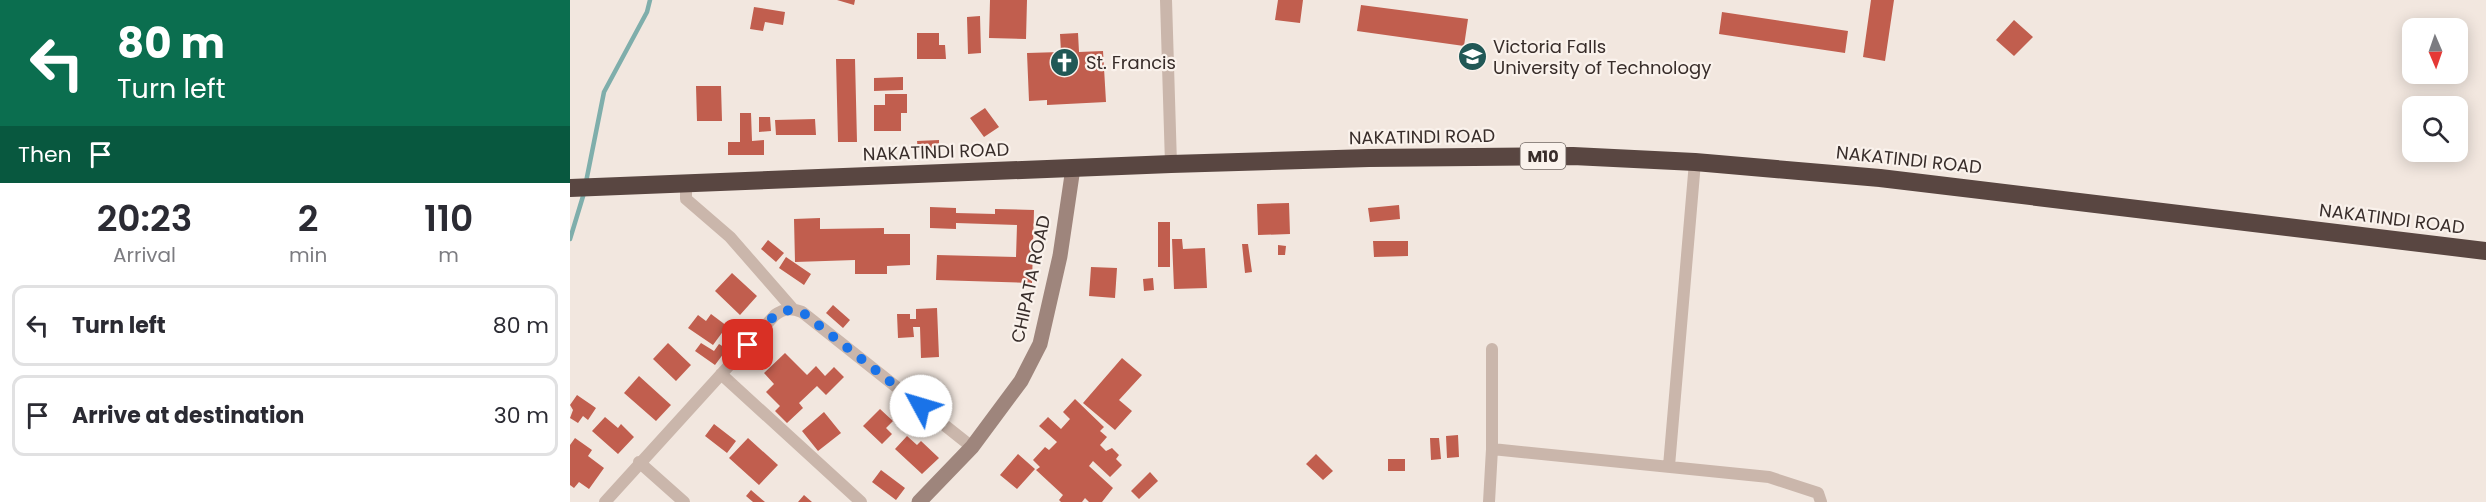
<!DOCTYPE html>
<html lang="en">
<head>
<meta charset="utf-8">
<style>
	body { margin:0; font-family:Poppins,sans-serif; background:#f7f7f7; color:#2b2b33; height:100vh; display:flex; flex-direction:column; font-size:22px; white-space:nowrap }
	* { box-sizing:border-box; margin:0 }
	p { font-size:20px; color:#7c7c81 }
	.icon { flex:none; width:33px; height:33px; fill:none; stroke:currentColor; stroke-width:2; stroke-linecap:round; stroke-linejoin:round }
	.map { position:relative; flex:1; overflow:hidden }
	.details { display:flex; flex-direction:column; background:#fff; width:570px }
	.details>* { flex:none }
	.banner { background:#0b6e4f; color:#fff; overflow:hidden }
	.needle { width:39px; rotate:178deg }
	.buttons { position:absolute; left:1832px; top:18px; display:grid; gap:12px }
	.buttons a { display:grid; place-items:center; width:66px; height:66px; border-radius:12px; background:#fff; box-shadow:0 3px 15px #0003; font-size:30px }
	.pin { position:absolute; display:grid; place-items:center; width:51px; height:51px; color:#fff; margin:-26px; border-radius:12px; box-shadow:0 3px 9px #0006 }
	.me { position:absolute; width:66px; margin:-33px; rotate:309deg; stroke-linejoin:round; filter:drop-shadow(0 0 4px #0008) }
	.turn { display:flex; align-items:center; gap:21px; height:126px; padding:0 18px; font-size:27px }
	.turn .icon { width:78px; height:78px; stroke-width:2.5 }
	.turn b { display:block; font-size:42px; line-height:51px }
	.then { display:flex; align-items:center; height:57px; padding:0 18px; background:#0003; gap:12px; font-size:22px }
	.eta { display:flex; justify-content:space-evenly; align-items:center; height:102px; text-align:center }
	.eta b { font-size:36px; font-weight:600; line-height:42px }
	ul { padding:0; list-style:none }
	li { display:flex; align-items:center; gap:18px; height:81px; margin:0 12px 9px; padding:0 6px; border:3px solid #e1e1e2; border-radius:12px }
	li div { flex:1 }
	li b { display:block; font-size:22px }
	li em { font-style:normal }
	main { display:flex; flex:1; min-height:0 }
	.map>svg:first-child { display:block }
</style>
</head>
<body>
<main>
<section class="details">
<div class="banner">
<div class="turn"><svg class="icon" aria-label="left" viewBox="0 0 24 24"><path d="M17 20v-9H6M10 6l-5 5 5 5"/></svg><div><b>80 m</b>Turn left</div></div>
<div class="then">Then<svg class="icon" aria-label="arrive" viewBox="0 0 24 24"><path d="M6 21V4h12l-3 4 3 4H6"/></svg></div>
</div>
<div class="eta">
<div><b>20:23</b><p>Arrival</p></div>
<div><b>2</b><p>min</p></div>
<div><b>110</b><p>m</p></div>
</div>
<ul>
<li><svg class="icon" aria-label="left" viewBox="0 0 24 24"><path d="M17 20v-9H6M10 6l-5 5 5 5"/></svg><div><b>Turn left</b></div><em>80 m</em></li>
<li><svg class="icon" aria-label="arrive" viewBox="0 0 24 24"><path d="M6 21V4h12l-3 4 3 4H6"/></svg><div><b>Arrive at destination</b></div><em>30 m</em></li>
</ul>
</section>
<div class="map">
<svg width="1916" height="502" viewBox="0 0 1916 502">
	<rect width="100%" height="100%" fill="#f2e7df"/>
	<g fill="none" stroke-linecap="round" stroke-linejoin="round">
		<path stroke="#7faeab" stroke-width="4.5" d="M16,182L34,92L77,12L80,0
			M0,239L14,193"/>
	</g>
	<path fill="#c15e4e" d="M267,0H285L284,5Z
		M420,0H457L456,39L419,38Z
		M708,0H733L730,23L705,20Z
		M1301,0H1324L1315,61L1293,57Z
		M791,5L898,19L894,46L787,31Z
		M184,7L215,12L213,25L195,22L193,31L180,29Z
		M1152,12L1278,31L1275,53L1149,34Z
		M410,16L411,53L398,54L397,17Z
		M1444,20L1463,37L1444,56L1426,40Z
		M347,33H369V45H375L376,59H347Z
		M508,33L509,52L533,51L536,102L477,105V100L459,101L457,53L491,52L490,34Z
		M266,59H285L287,142H268Z
		M333,77V90L304,91V78Z
		M126,86H151L152,121H127Z
		M315,94H337V113H331V131H304V105H315Z
		M415,108L429,127L414,137L400,118Z
		M170,113H181L182,141L194,140V155H158V142H170Z
		M189,117H200L201,131L189,132Z
		M245,119L246,135H206L205,120Z
		M369,140V149L348,150L347,141Z
		M719,203L720,234L688,235L687,204Z
		M829,205L830,219L800,222L798,208Z
		M360,207L386,208V213L425,214V209L464,210L462,283L366,280L367,255L446,257L447,225L386,223V229L360,228Z
		M250,218V229L314,228V234H340V265L317,266V274H285V260L225,262L224,219Z
		M588,222H600V267H588Z
		M602,239H612L613,249L635,248L637,288L604,289Z
		M198,240L214,253L206,262L191,249Z
		M803,241H838V256L804,257Z
		M672,244H678L682,272L675,273Z
		M708,245L716,246L715,255H708Z
		M216,257L241,274L234,285L209,268Z
		M521,267L547,268L545,298L519,296Z
		M162,273L187,296L170,315L145,291Z
		M583,278L584,290L574,291L573,279Z
		M263,305L280,320L273,328L256,313Z
		M367,308L369,357L351,358L350,327H343L344,337L328,338L327,314H340V319H346V309Z
		M141,314L157,326L143,345L118,328L128,315L136,321Z
		M98,343L121,365L106,381L83,359Z
		M131,343L144,351L149,344L157,349L145,365L125,351Z
		M215,353L237,375L246,366L255,376L264,367L274,377L256,395L247,386L229,403L233,408L217,423L205,411L210,406L196,392L204,384L194,373Z
		M552,358L572,375L549,400L562,411L545,430L513,403Z
		M69,376L101,405L86,421L54,393Z
		M7,395L26,408L18,420L13,416L8,423L0,418L3,410L0,405Z
		M505,399L534,427L530,431L537,437L530,445L536,451L542,448L549,455L546,459L552,465L540,477L523,461L519,466L543,488L532,502H519L515,498L512,502H491L489,500L493,495L466,470L470,467L463,460L475,447L479,450L487,442L469,426L478,417L491,429L500,419L493,412Z
		M310,409L323,421L316,428L322,434L312,444L293,426Z
		M254,412L271,433L248,451L232,431Z
		M35,417L48,428L51,424L64,437L48,454L22,431Z
		M144,424L166,441L157,453L135,436Z
		M888,435L889,457L877,458L876,436Z
		M337,436L347,445L351,441L369,458L352,474L325,449Z
		M5,438L22,450L18,456L34,468L19,489L9,482L4,488L0,485V445Z
		M178,438L208,465L189,485L159,458Z
		M860,438H869L871,459L861,460Z
		M448,454L465,469L447,489L430,475Z
		M746,454L763,471L753,480L736,464Z
		M818,459H835V471H818Z
		M311,470L335,488L326,500L302,482Z
		M580,472L588,481L569,499L561,491Z
		M181,490L195,502H183L176,496Z
		M234,495L242,502H228Z"/>
	<g fill="none" stroke-linecap="round" stroke-linejoin="round">
		<path stroke="#cab6ab" stroke-width="12" d="M596,0L601,164
			M116,184V199L160,237L222,308
			M151,374L291,502
			M922,449L1199,477L1248,493L1251,502
			M69,462L114,502
			M1099,466L1125,162
			M35,502L205,315C215,308 221,308 232,312L402,447
			M919,502L922,449V349"/>
		<path stroke="#9e857c" stroke-width="15" d="M349,502L402,447L451,381L470,344L490,256L503,168"/>
		<path stroke="#594641" stroke-width="18" d="M0,188L601,164L799,158L1003,156L1125,162L1310,178L1916,251"/>
	</g>
	<g fill="none" stroke-linecap="round" stroke-linejoin="round">
		<path stroke="#1a73e8" stroke-width="10" stroke-dasharray="0 18" d="M178,345C193,328 207,303 232,312L351,406"/>
	</g>
	<defs>
		<symbol id="university-disc" viewBox="-11 -11 22 22"><circle r="9.5" fill="#215856" stroke="#faf2ec"/><path d="M0-5L7-2L0 1L-7-2ZM-4 1L0 2.5L4 1V4Q0 6-4 4Z" fill="#fff"/></symbol>
		<symbol id="church-disc" viewBox="-11 -11 22 22"><circle r="9.5" fill="#215856" stroke="#faf2ec"/><path d="M-1.2-6h2.4v3.5h3.3v2.4h-3.3V6h-2.4V-.1h-3.3v-2.4h3.3Z" fill="#fff"/></symbol>
	</defs>
	<g fill-rule="evenodd">
		<use href="#university-disc" x="886" y="40" width="33" height="33"/>
		<use href="#church-disc" x="478" y="46" width="33" height="33"/>
	</g>
	<g text-anchor="middle" stroke-width="4.5" stroke-linejoin="round" paint-order="stroke">
		<rect fill="#faf2ec" stroke="#726864" stroke-width="1.5" x="950.5" y="143" width="45" height="26" rx="4.5"/>
		<g font-size="16" font-weight="bold" fill="#382d2a">
			<text x="973" y="162">M10</text>
		</g>
		<g font-size="18" fill="#382d2a" stroke="#faf2ec" text-anchor="start">
			<text x="923" y="53">Victoria Falls<tspan x="923" dy="21">University of Technology</tspan></text>
			<text x="516" y="69">St. Francis</text>
		</g>
		<g font-size="18" fill="#382d2a" stroke="#faf2ec">
			<text transform="translate(852 137) rotate(-1)" y="6">NAKATINDI ROAD</text>
			<text transform="translate(366 152) rotate(-2)" y="6">NAKATINDI ROAD</text>
			<text transform="translate(1339 160) rotate(6)" y="6">NAKATINDI ROAD</text>
			<text transform="translate(1822 219) rotate(7)" y="6">NAKATINDI ROAD</text>
			<text transform="translate(461 279) rotate(-78)" y="6">CHIPATA ROAD</text>
		</g>
	</g>
</svg>
<div class="buttons">
<a><svg class="needle" viewBox="-14 -14 28 28"><path d="M0-13l5 13h-10z" fill="#e53935"/><path d="M0 13l5-13h-10z" fill="#7c7c81"/></svg></a>
<a><svg class="icon" aria-label="search" viewBox="0 0 24 24"><circle cx="10" cy="10" r="6"/><path d="M15 15l6 6"/></svg></a>
</div>
<div class="pin" style="left:178px;top:345px;background:#d93025"><svg class="icon" aria-label="arrive" viewBox="0 0 24 24"><path d="M6 21V4h12l-3 4 3 4H6"/></svg></div>
<svg class="me" style="left:351px;top:406px" viewBox="-20 -20 40 40"><circle r="19" fill="#fff"/><path d="M0-13L10 11 0 6-10 11z" fill="#1a73e8"/></svg>
</div>
</main>
</body>
</html>
